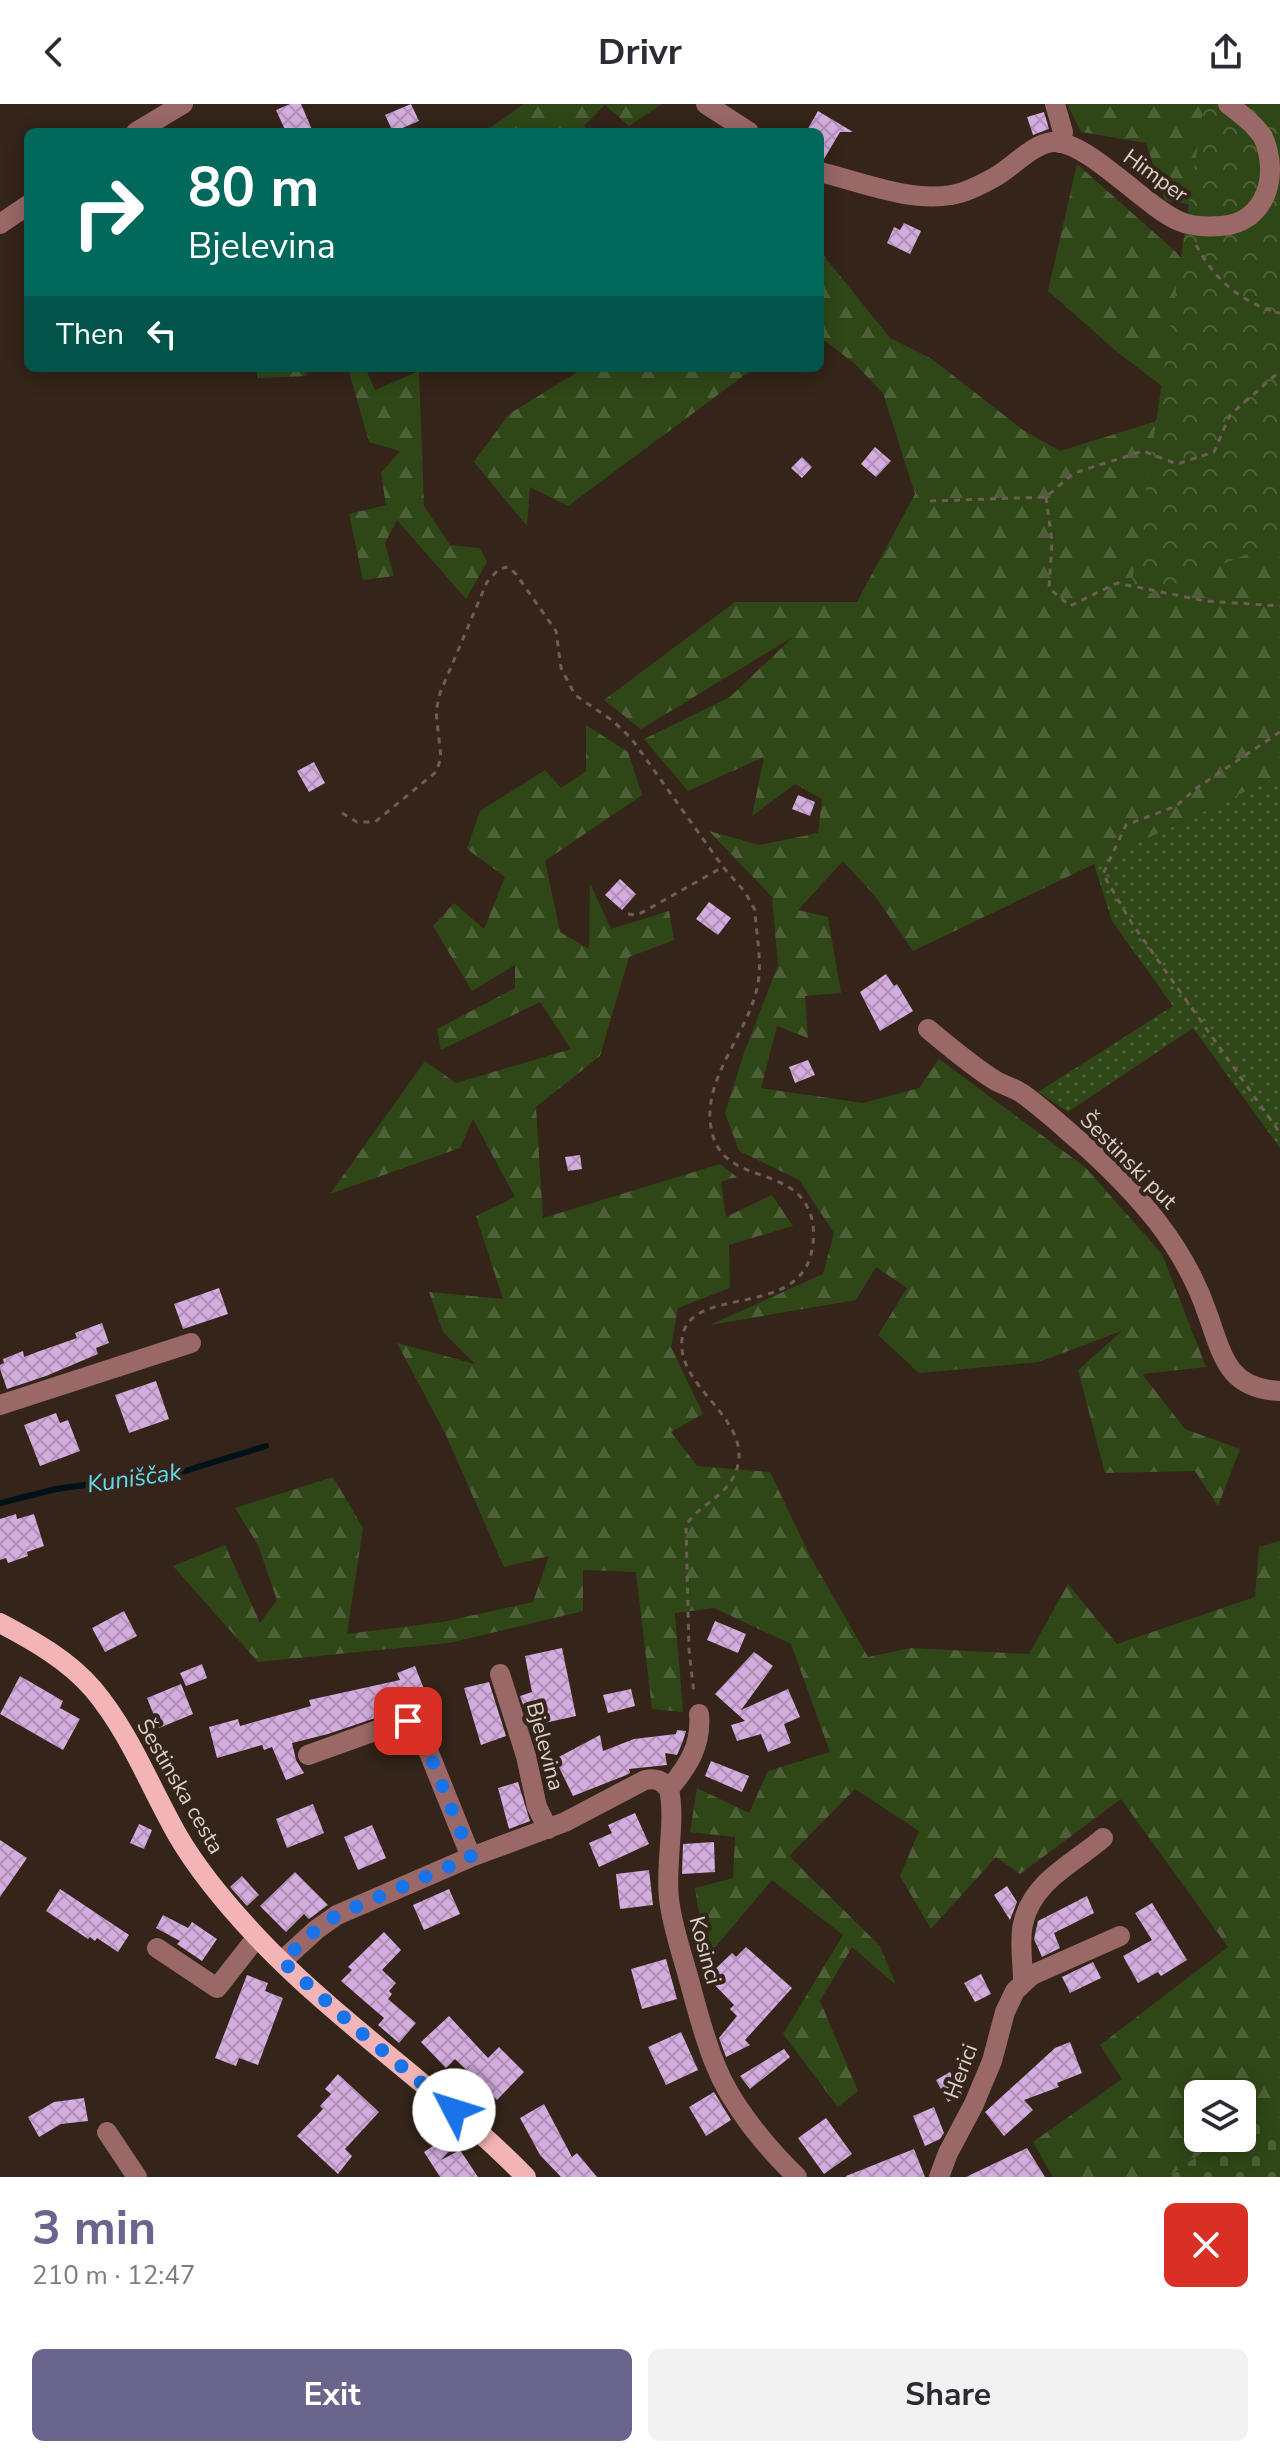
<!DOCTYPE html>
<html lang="en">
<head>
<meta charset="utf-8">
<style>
	body { margin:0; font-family:"Nunito Sans",sans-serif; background:#f2f2f3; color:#2b2b33; height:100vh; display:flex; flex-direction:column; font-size:30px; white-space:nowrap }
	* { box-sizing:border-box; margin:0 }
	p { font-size:26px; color:#7c7c81 }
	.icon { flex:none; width:44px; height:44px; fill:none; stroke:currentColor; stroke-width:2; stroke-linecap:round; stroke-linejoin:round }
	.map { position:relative; height:2073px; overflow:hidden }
	.details { display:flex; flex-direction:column; background:#fff; flex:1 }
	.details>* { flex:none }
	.hud { position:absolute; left:24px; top:24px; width:800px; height:244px; border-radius:12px; box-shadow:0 4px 20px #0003; background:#00695c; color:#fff; overflow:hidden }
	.tools { position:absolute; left:1184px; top:1976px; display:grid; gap:16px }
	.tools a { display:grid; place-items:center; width:72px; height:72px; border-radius:12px; background:#fff; box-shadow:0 4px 20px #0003; font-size:40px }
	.pin { position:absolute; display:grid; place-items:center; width:68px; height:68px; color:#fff; margin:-34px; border-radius:16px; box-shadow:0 4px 12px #0006 }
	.me { position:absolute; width:88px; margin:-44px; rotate:310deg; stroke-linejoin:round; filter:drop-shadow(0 0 6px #0008) }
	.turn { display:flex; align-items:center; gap:28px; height:168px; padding:0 32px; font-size:36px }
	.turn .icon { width:104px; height:104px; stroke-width:2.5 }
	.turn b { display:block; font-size:56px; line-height:68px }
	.then { display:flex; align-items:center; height:76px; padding:0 32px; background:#0003; gap:16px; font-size:30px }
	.round { display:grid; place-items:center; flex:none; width:84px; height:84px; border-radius:12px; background:#f2f2f3 }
	.summary { display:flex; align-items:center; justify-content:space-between; height:136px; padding:0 32px }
	h1 { font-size:48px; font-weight:700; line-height:60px; color:#6a658c }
	.action { display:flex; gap:16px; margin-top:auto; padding:16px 32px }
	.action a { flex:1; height:92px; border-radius:12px; background:#6a658c; color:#fff; font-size:32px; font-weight:700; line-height:92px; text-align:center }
	.action a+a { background:#f2f2f3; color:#2b2b33 }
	header { display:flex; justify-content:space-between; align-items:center; height:104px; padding:0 32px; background:#fff; font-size:36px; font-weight:700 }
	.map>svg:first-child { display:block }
</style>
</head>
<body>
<header><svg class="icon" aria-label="back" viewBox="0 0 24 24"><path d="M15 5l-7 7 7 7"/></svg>Drivr<svg class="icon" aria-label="share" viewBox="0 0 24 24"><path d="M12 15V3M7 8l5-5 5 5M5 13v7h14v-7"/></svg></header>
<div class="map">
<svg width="1280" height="2073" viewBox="0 0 1280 2073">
	<defs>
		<pattern id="grass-dots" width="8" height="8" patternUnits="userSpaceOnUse" patternTransform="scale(2)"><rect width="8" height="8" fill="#2f4717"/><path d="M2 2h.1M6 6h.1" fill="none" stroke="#4d6037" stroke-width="1.8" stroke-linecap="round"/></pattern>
		<pattern id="forest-firs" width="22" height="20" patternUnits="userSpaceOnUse" patternTransform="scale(2)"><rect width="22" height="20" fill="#2f4717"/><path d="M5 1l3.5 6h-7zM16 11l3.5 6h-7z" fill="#4d6037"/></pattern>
		<pattern id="cemetery-stones" width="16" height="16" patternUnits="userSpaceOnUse" patternTransform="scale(2)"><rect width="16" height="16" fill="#2f4717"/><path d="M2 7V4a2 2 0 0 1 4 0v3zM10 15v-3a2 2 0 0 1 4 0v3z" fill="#4d6037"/></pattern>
		<pattern id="park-crowns" width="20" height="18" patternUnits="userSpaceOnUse" patternTransform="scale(2)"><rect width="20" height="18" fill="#2f4717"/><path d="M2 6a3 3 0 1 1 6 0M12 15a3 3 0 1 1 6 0" fill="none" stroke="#4d6037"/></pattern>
		<pattern id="building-cross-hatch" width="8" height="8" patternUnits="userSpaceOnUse" patternTransform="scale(2)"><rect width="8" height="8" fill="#d4acdf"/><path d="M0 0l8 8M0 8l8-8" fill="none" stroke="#b091b6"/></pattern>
	</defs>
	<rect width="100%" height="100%" fill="#34241a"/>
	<path fill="url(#grass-dots)" d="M1280,671V1044L1193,924L1068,1008L1038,988L1173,902L1112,817L1094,760Z"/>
	<path fill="url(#forest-firs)" d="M524,0H662L629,22L605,1L584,22L590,28H484Z
		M1067,0H1280L1225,105L1165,97L1146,39L1081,28Z
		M1077,60L1176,148L1236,223L1280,119V671L913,847L875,792L843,757L798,806L828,813L841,889L805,892L808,934L777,922L761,984L863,999L919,984L939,955L1085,1063L1162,1150L1206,1263L1142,1270L1185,1325L1240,1345L1218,1402L1195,1367L1105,1369L1078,1266L1122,1227L1039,1258L919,1269L878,1231L907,1184L876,1163L856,1196L710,1221L823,1170L834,1129L799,1076L739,1047L725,1009L744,949L778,861L772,793L709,727L759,741L818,729L822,695L795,680L752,712L764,653L688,687L644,635L730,593L793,533L641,625L604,596L735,498H857L915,390L883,289L855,260L820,233V147L890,234L932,255L1023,326L1060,347L1193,306L1116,247L1048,187Z
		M255,264H309L306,272L258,274Z
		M348,264H365L375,286L419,267L424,402L450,441L480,444L487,458L466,495L397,416L385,439L394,472L363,476L349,410L386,401L381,369L400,347L369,338Z
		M584,264H754L568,402L530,383L527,422L474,358L509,310Z
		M586,621L628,648L642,691L545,757L560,828L589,845L590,779L611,825L669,807L674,836L629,853L600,952L536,1003L543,1114L720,1060L737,1073L721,1078L726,1113L772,1091L793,1122L729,1141L730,1184L678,1204L671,1243L703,1310L671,1328L697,1362L770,1368L810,1452L868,1553L911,1544L1029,1550L1068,1480L1117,1540L1255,1493L1259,1443L1280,1437V2036L1261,2007L1242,2020V1990H1198V2034H1223L1168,2073H1053L1033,2038L1122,1975L1100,1941L1228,1843L1121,1695L1020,1770L996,1753L931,1825L900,1772L919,1727L855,1685L789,1752L880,1842L896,1881L852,1843L820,1897L858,1987L838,2003L783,1930L843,1831L772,1776L706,1854L695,1784L733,1774L735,1733L690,1728L697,1684L749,1709L768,1667L830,1648L791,1540L714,1504L675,1509L683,1608L652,1605L636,1468L583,1466V1507L449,1539L258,1558L173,1462L225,1441L260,1519L277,1496L258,1441L235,1404L333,1373L363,1424L347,1530L443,1518L533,1498L549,1452L504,1463L445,1329L397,1239L475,1260L443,1228L429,1188L503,1195L476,1112L515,1093L473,1015L460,1044L330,1090L425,957L456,979L571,945L540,898L441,946L437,925L515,884V861L472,887L433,822L454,799L484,825L505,773L467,745L480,707L545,666L561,684L586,667Z"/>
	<path fill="url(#cemetery-stones)" d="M1261,2007L1280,2036V2073H1168L1223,2034H1242V2020Z"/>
	<path fill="url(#park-crowns)" d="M1204,0H1280V437L1129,498Z"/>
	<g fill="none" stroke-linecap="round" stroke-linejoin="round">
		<path stroke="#001217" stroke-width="6" d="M0,1399L56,1385L185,1367L266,1342"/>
	</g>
	<path fill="url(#building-cross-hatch)" d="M290,0H301L313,28H286L276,6Z
		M411,0L419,17L393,28L385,11Z
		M818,7L853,28H840L824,55H820V28H806Z
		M1044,8L1049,25L1033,31L1027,13Z
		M904,119L921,127L910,150L887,139L894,123L900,126Z
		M875,343L891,357L876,373L861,360Z
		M802,353L812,363L802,374L791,364Z
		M314,658L325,679L309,688L297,667Z
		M798,691L815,698L810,712L792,705Z
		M620,775L636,790L622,806L605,791Z
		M709,798L731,814L718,831L696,815Z
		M886,870L894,882L897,880L913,907L880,927L860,888Z
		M808,956L815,971L795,979L789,963Z
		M580,1051L582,1065L568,1067L565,1053Z
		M219,1184L228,1210L183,1225L174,1200Z
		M102,1219L109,1239L96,1244L98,1250L46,1272L7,1285L0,1265V1261L4,1259L3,1255L23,1247L24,1253L37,1248L77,1234L75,1229Z
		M156,1277L169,1315L129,1329L115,1291Z
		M56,1309L60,1319L68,1316L80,1347L40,1362L24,1321Z
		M16,1410L17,1415L34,1410L44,1442L27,1448L28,1452L8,1459L6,1454L0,1456V1415Z
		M124,1507L137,1532L105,1548L92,1524Z
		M715,1517L746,1530L738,1549L707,1536Z
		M562,1544L576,1612L540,1620L537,1606L526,1609L520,1592L532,1588L525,1552Z
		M754,1548L773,1562L741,1606L788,1585L800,1613L784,1620L791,1639L768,1648L761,1630L737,1637L731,1621L745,1617L715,1590Z
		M202,1560L207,1574L186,1582L180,1569Z
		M415,1562L424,1585L400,1594L402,1605L328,1630L292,1639L296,1656L304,1669L286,1676L272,1643L264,1646L262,1641L217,1654L209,1623L238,1615L240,1622L311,1602L309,1596L400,1576L397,1569Z
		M20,1572L63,1597L60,1604L80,1615L63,1646L0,1610Z
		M489,1578L506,1632L481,1641L464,1584Z
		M181,1580L193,1610L159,1624L147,1594Z
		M631,1585L635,1602L608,1609L603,1591Z
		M677,1626L686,1627L683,1637L677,1651L665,1649L667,1661L629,1665L630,1669L624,1672L573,1692L555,1655L600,1631L603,1647L634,1635L676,1630Z
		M711,1657L749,1672L742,1688L705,1672Z
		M518,1678L530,1717L509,1725L498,1684Z
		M313,1700L324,1729L287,1744L276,1715Z
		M635,1709L649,1740L599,1763L589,1739L612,1729L608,1721Z
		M139,1720L152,1726L144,1745L130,1739Z
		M372,1721L386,1754L358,1766L344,1733Z
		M0,1736L27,1754L0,1793Z
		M714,1738L715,1768L682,1770L683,1740Z
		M649,1766L653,1801L620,1805L616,1770Z
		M295,1768L328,1801L309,1815L304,1810L286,1828L260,1802Z
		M242,1772L259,1791L247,1802L230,1783Z
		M1007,1782L1017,1798L1010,1816L994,1791Z
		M60,1785L129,1831L118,1848L97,1834L95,1837L90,1833L88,1835L46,1807Z
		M449,1785L460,1810L424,1826L413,1801Z
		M1087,1792L1094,1809L1054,1829L1060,1844L1042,1853L1034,1835L1038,1817Z
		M1152,1799L1187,1856L1161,1872L1158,1868L1138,1879L1123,1852L1152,1836L1135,1809Z
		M163,1811L188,1824L192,1818L217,1835L202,1857L177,1840L180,1837L156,1824Z
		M384,1828L401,1846L382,1866L396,1879L389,1887L392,1890L388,1895L416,1919L399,1939L378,1921L384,1914L341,1877L352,1866L348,1863Z
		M746,1843L792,1884L745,1936L750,1941L726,1953L719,1934L737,1912L730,1905L734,1901L707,1873L732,1849L736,1853Z
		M666,1855L677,1895L642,1905L631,1865Z
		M1093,1858L1101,1874L1070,1889L1062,1873Z
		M981,1870L991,1890L975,1898L964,1879Z
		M247,1871L268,1879L265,1887L283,1894L258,1961L239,1954L236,1962L215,1954Z
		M449,1912L488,1954L499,1943L524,1968L497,1996L455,1955L446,1964L421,1938Z
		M681,1928L698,1966L666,1981L648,1943Z
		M1070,1938L1082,1969L1057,1979L1059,1983L1024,1996L1033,2006L1004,2032L985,2008L1055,1944Z
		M784,1945L790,1953L750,1985L740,1972Z
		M950,1968L962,1990L948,1998L936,1976Z
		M338,1970L379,2008L345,2045L352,2052L338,2070L297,2032L323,2005L320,2002L331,1990L325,1985Z
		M714,1988L731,2016L706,2032L689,2003Z
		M84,1994L88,2017L61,2020L39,2033L28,2013L54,1998Z
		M544,2000L572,2053L577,2049L597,2073H561L540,2051L520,2014Z
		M934,2003L944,2029L940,2035L925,2042L913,2012Z
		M826,2014L852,2050L824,2070L798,2034Z
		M457,2026L464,2032L441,2056L460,2046L478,2073H440L424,2048Z
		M1027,2044L1045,2073H966Z
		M914,2045L925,2073H846V2072Z"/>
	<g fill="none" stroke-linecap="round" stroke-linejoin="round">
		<path stroke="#6c5e55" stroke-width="3" stroke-dasharray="6 6" stroke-linecap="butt" d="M1196,141C1215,176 1241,199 1280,209
			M1046,393L1052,438L1049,484L1070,502L1117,479L1205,497L1280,502
			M930,397L1046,393L1074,369L1143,347L1177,360L1214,348L1230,311L1280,267
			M1280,628L1198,683L1176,702L1126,721L1103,770L1131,818L1280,1029
			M342,709L357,718H375L436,668L441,654L436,607L440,589L487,478L499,465L508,463L516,470L556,527L561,564L575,591L613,617L631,634L723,763L745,788L755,806C756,832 763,858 757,884C747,932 697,980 713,1032C728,1082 795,1060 811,1112C815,1125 814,1140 810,1154C790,1214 688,1181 682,1235C676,1286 758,1316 735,1370C725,1393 699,1401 686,1421L689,1546L694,1590
			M628,810L636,811L643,808L723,763"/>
		<path stroke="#996867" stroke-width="20" d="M706,0L749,28
			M1055,0L1063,28L1060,39
			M136,28L183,0
			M820,68C861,78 909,98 951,91C966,89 982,80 995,73C1013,63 1031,41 1052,38C1086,35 1145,103 1179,117C1192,123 1207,123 1221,122C1266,119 1280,71 1263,33C1254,20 1241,10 1228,0
			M0,120L28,101
			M928,925C950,943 972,962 996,977C1005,982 1015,984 1023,990C1045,1006 1064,1024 1084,1041C1138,1090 1184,1140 1208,1211C1223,1253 1228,1285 1280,1287
			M0,1301L191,1239
			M500,1570L526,1652L537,1703L548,1725
			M308,1651L400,1618L415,1619L419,1624L471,1753
			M669,1685C676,1718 665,1759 669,1795C672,1821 681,1847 688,1872C696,1901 703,1931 715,1960C731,2001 766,2043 797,2073
			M669,1685C688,1662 702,1641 699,1610
			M157,1844L217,1884L257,1833
			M282,1857L317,1825L337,1811L471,1753L565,1718L645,1676C657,1674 661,1676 669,1685
			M1023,1877C1023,1859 1019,1838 1023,1820C1032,1777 1073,1760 1103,1734
			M107,2028L137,2073
			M939,2073L948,2049L974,2000L992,1957L1005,1908L1015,1887L1032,1871L1120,1832"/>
		<path stroke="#f2b4b4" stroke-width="20" d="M0,1519C34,1537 68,1556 93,1585C130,1629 150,1683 178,1732C199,1768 227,1801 256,1832C339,1920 442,1987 526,2073"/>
	</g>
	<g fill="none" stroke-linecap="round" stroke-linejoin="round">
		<path stroke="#1a73e8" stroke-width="14" stroke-dasharray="0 25.2" d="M408,1617L419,1624L471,1753L337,1811L317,1825L282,1857L359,1927L454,2006"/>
	</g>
	<g text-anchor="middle" stroke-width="8" stroke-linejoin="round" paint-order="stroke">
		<g font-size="22" fill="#dcd1cb" stroke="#34241a">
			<text transform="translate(1156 71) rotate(36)" y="8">Himper</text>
			<text transform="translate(1129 1056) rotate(45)" y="8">Šestinski put</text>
			<text transform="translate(546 1642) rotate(75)" y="8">Bjelevina</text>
			<text transform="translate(181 1682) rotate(60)" y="8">Šestinska cesta</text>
			<text transform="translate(706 1846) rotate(75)" y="8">Kosinci</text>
			<text transform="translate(960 1967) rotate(-69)" y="8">Herici</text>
		</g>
		<g font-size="24" font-style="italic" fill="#62dbf2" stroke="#34241a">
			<text transform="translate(134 1374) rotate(-8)" y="8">Kuniščak</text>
		</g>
	</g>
</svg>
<div class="tools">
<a><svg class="icon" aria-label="layers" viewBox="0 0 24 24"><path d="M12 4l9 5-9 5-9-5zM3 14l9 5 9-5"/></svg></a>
</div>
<div class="pin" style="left:408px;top:1617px;background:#d93025"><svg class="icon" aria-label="arrive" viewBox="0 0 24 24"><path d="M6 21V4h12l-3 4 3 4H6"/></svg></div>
<svg class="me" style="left:454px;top:2006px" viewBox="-20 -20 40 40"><circle r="19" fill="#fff"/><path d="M0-13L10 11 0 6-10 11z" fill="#1a73e8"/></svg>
<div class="hud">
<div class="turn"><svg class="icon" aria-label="right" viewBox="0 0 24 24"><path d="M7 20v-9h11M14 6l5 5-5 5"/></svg><div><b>80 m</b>Bjelevina</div></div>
<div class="then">Then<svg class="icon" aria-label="left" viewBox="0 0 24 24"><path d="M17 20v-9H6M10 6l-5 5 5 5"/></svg></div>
</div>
</div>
<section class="details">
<div class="summary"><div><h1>3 min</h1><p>210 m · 12:47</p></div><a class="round" style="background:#d93025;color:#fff"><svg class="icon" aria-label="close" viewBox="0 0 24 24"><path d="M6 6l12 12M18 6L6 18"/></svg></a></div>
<div class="action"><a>Exit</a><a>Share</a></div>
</section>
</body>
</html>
